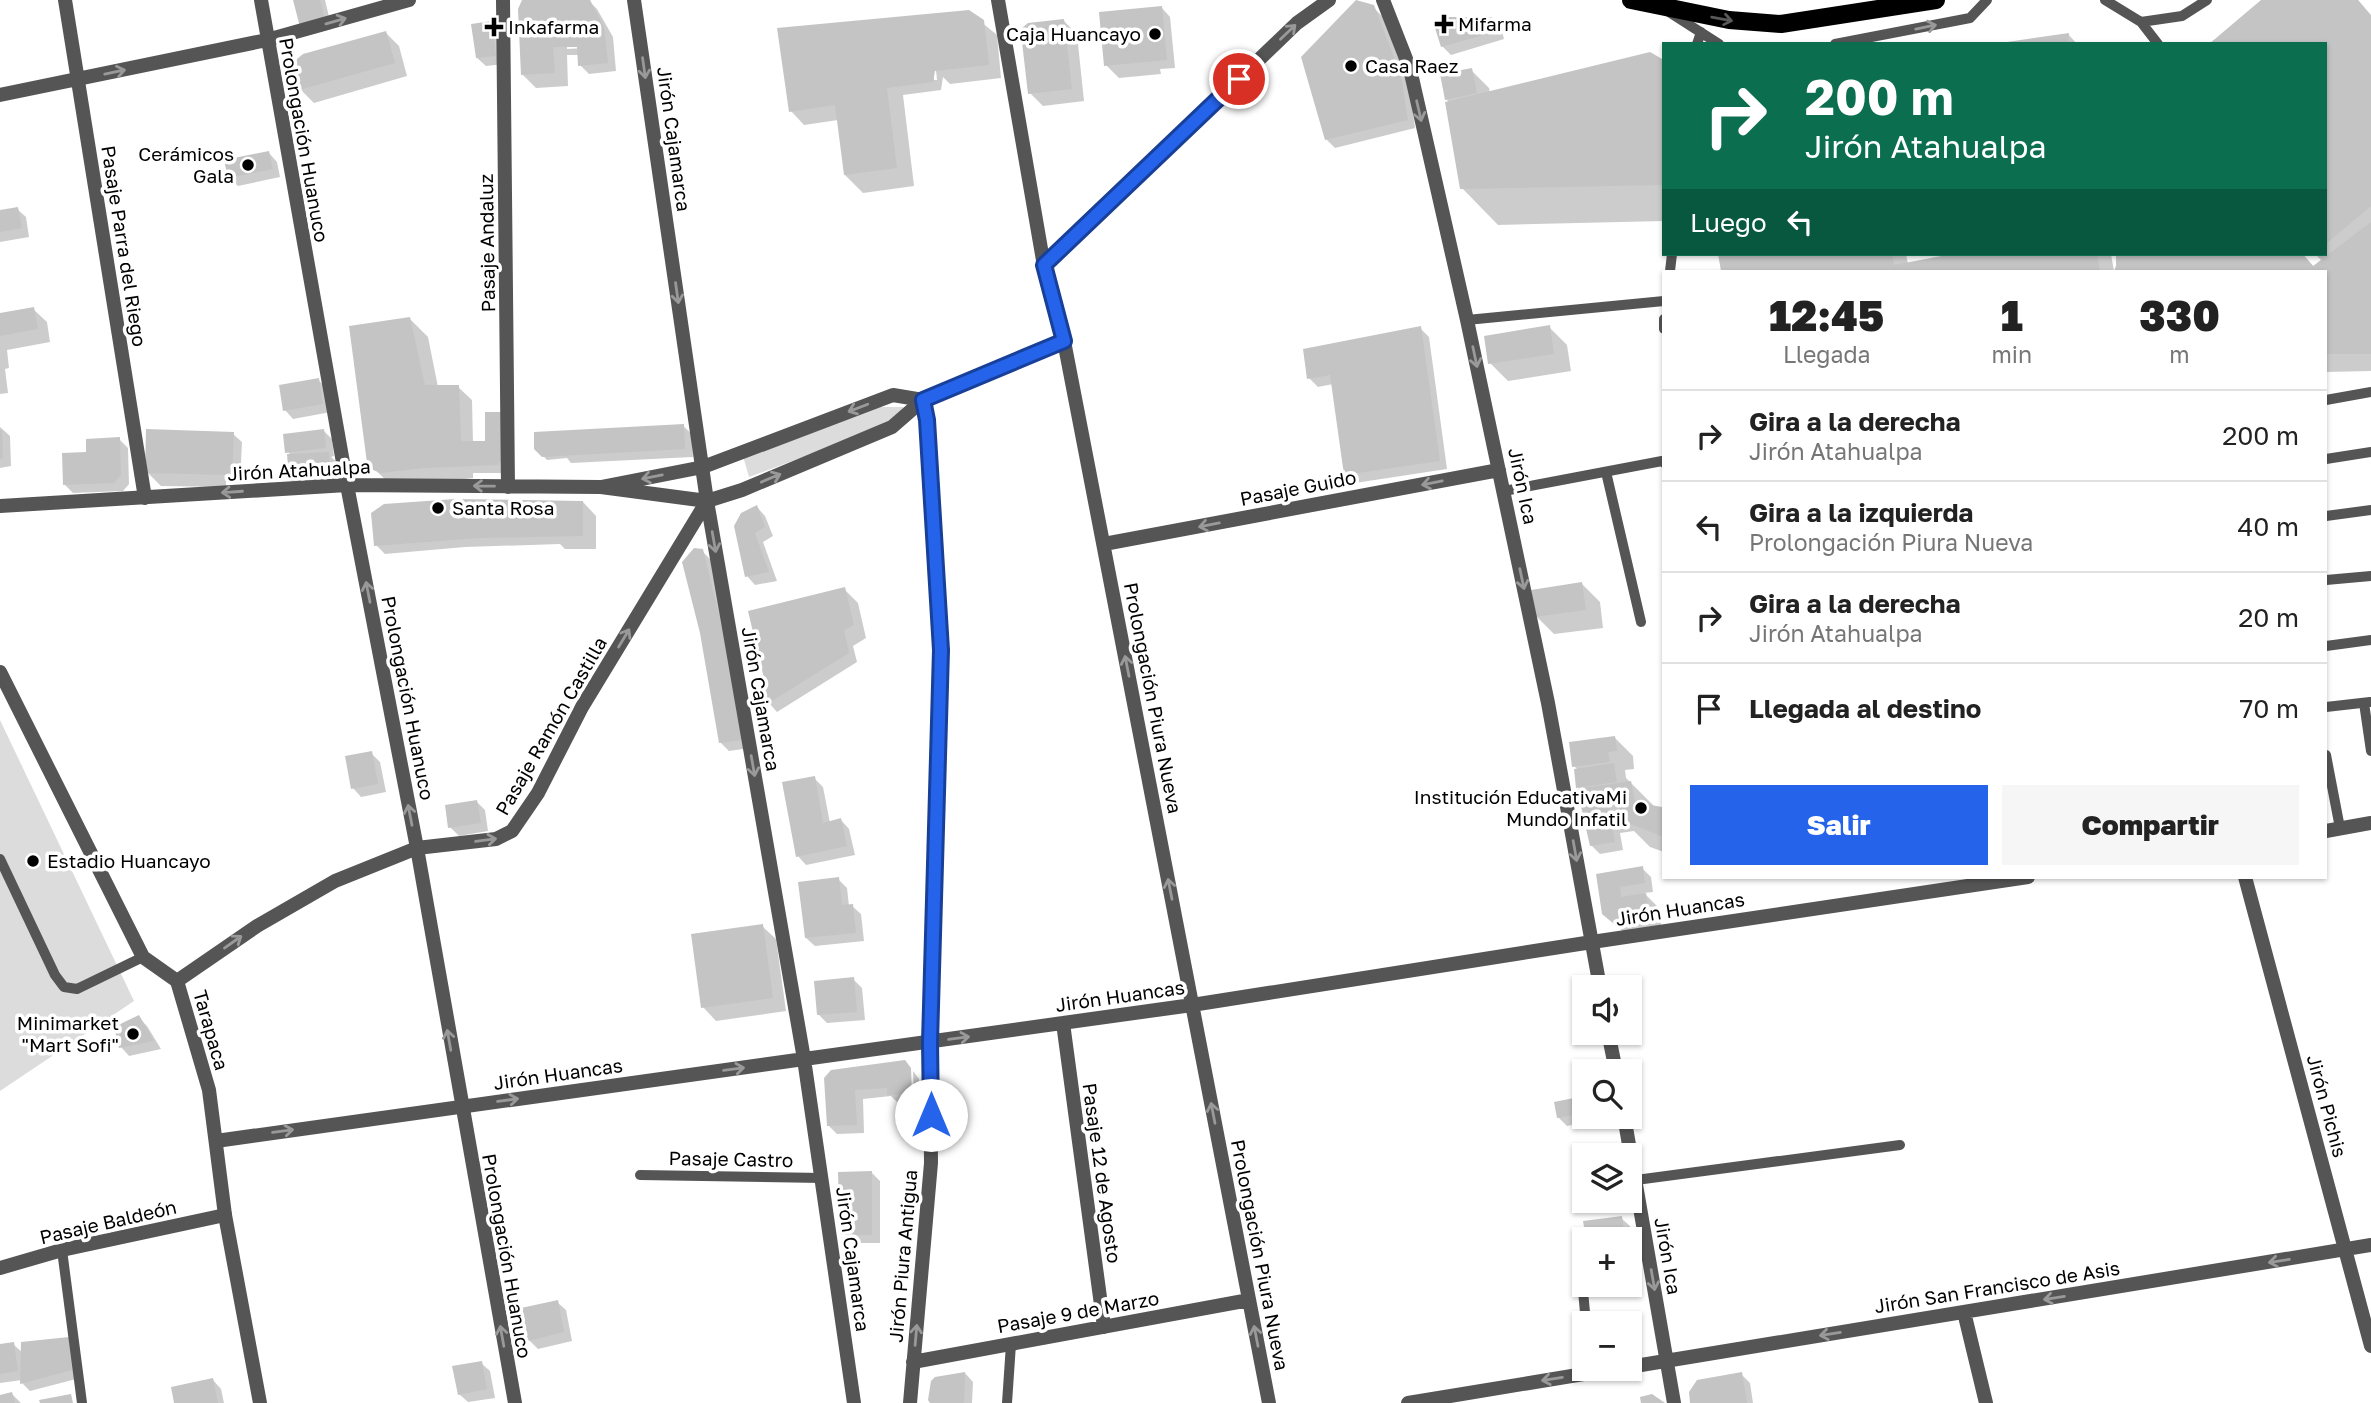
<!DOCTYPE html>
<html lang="es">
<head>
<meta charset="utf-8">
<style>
	body { margin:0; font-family:"Golos Text",sans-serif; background:#f6f6f6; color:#222; height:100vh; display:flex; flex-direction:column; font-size:26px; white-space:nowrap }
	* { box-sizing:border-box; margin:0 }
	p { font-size:23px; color:#767676 }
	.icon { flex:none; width:38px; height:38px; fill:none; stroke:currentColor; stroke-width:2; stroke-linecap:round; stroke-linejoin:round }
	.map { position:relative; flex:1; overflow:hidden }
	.drawer { position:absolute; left:1662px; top:270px; width:665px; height:609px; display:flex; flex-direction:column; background:#fff; border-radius:0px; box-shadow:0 2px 5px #0004 }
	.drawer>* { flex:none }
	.banner { position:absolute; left:1662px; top:42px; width:665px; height:214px; border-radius:0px; box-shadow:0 2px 5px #0004; background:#0b6e4f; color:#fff; overflow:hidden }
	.buttons { position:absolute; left:1572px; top:975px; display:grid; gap:14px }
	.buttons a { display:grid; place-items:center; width:70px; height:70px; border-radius:0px; background:#fff; box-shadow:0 2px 5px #0004; font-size:35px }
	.pin { position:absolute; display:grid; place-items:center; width:60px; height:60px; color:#fff; margin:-30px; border:4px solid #fff; border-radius:50%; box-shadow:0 2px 7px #0007 }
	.me { position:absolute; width:77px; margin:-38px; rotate:0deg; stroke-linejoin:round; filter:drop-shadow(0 0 5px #0008) }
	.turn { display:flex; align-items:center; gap:24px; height:147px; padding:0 28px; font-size:32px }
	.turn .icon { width:91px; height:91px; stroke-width:2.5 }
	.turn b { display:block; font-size:49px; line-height:60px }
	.then { display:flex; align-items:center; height:66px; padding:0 28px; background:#0003; gap:14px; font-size:26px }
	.eta { display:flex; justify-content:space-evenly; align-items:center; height:119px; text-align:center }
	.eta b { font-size:42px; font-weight:800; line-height:49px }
	.cta { display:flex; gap:14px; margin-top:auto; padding:14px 28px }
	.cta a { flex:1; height:80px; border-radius:0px; background:#2563eb; color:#fff; font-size:28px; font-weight:800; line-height:80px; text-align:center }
	.cta a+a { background:#f6f6f6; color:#222 }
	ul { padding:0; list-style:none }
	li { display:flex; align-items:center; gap:21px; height:91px; padding:0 28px; border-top:2px solid #e0e0e0 }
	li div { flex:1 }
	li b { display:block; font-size:26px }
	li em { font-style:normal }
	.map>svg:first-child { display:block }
</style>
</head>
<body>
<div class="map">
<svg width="2371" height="1403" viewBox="0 0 2371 1403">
	<rect width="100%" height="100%" fill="#fff"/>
	<path fill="#dcdcdc" d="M876,407H903L907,410L889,425L749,477L743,456Z
		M0,720L134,1001L0,1091Z"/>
	<path fill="#0003" fill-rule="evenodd" d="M295,0H325L332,29L310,35Z
		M527,0H588L597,9L613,37L616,71L589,74L580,65L579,55H567L568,86L536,88L522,74ZM567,45L586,48L567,49Z
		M2264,0H2358L2371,15V371L2326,372V271H2116L2118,266V254H2303L2314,267L2322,261L2315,254H2326V44Z
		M1373,7L1382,16L1409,86L1415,128L1335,148L1326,139Z
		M1162,8L1170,17L1175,68L1160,69L1161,74L1119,78L1106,65Z
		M969,12L997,35L1001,78L950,84L943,77L941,90L903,95L914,186L863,193L845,175L838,120L804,125L791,111L779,30ZM928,23H931L937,80H934Z
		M1492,18L1501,27L1504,39L1451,55L1442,46Z
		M1063,20L1077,34L1084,101L1043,106L1030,93Z
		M491,23L500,32L504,64L486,66L477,58Z
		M386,33L399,46L407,76L314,103L300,89Z
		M2069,35L2077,44H2009Z
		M1650,54L1664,62V221L1498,225L1462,188L1450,103L1446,99L1471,70L1489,88L1490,93Z
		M269,153L277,162L280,177L238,186L229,177Z
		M17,209L26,217L29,237L0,242V212Z
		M1720,254H1906L1908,264L1960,254H2111L2114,271H1723Z
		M33,309L47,322L50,342L7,350L9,368L5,369L8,393L0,394V315Z
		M410,319L428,337L438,387H458L472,400L473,443H487V414L506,473H473V478L393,487L368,463Z
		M1549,327L1567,345L1571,371L1508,381L1490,363Z
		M1420,328L1429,337L1447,469L1355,483L1346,474L1333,384L1318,387L1309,378Z
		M318,380L327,388L331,412L293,419L285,410Z
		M683,426L692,434L693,457L571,463L567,458L547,460L536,448Z
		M0,427L10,436L11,466L0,468Z
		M323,430L332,439L334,456L331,457L337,462L338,482L299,489L290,481L292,456L288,452Z
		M233,434L242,442L240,483L226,482V487L161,486L147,472Z
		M119,439L128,448L129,484L123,491L73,493L65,485Z
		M583,502L596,516V549H565L560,544L465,547L385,554L376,545Z
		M757,507L765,516L773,536L763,542L777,581L755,585L747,576Z
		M702,551L711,560L750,748L729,751L720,742Z
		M1582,584L1600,602L1603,628L1554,634L1536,616Z
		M844,589L858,603L866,638L853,646L857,662L777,712L769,703L765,674Z
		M1615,738L1633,756L1634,769L1625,770L1626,778L1655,807L1664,812V852L1650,847L1634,831L1620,833L1623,850L1600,854L1591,845L1581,790L1578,787V770L1574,766Z
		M371,753L380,762L386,792L361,797L353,788Z
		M814,778L823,787L830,823L841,820L849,829L855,855L806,865L798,856Z
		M476,801L485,810L488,831L459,836L450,827Z
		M1642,868L1651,877L1653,892L1644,893L1659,908L1662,932L1629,937L1604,914L1598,875Z
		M838,879L847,888L849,906H852L861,914L864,941L815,946L806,938Z
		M762,926L776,939L786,1011L716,1021L703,1007Z
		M853,979L862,988L865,1020L827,1023L818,1014Z
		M138,1017L147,1026L161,1049L129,1056L121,1047Z
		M909,1068L911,1102H897L891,1096L863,1099L864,1133L837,1134L828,1125L826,1079Z
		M913,1071L919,1079L920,1101H914Z
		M1584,1098V1116H1601L1602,1119L1567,1126L1558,1117Z
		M872,1173L880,1181V1243H856L847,1235Z
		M1621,1218L1630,1226L1634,1255L1629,1256V1239H1587Z
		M557,1302L566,1310L572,1341L538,1349L529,1340Z
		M68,1339L80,1378L30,1391L22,1383V1380L0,1383V1346L13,1344L23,1353Z
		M481,1363L490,1371L495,1398L468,1402L459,1394Z
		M965,1373L973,1382L972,1403H933Z
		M1741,1374L1750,1383L1753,1403H1692Z
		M213,1380L221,1389L224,1403H176Z
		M12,1394L21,1403H0V1397Z"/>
	<path fill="#c4c4c4" d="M293,0H320L325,20L300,27Z
		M522,0H590L604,27L608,63L578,66L577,47H553L555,73L521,75L518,9Z
		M1356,0L1374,5L1401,76L1408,120L1325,140L1301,57Z
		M2261,0H2358L2371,16V206L2326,244V44H2209Z
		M1162,6L1167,60L1104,66L1099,12Z
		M969,10L984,20L989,65L935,71L933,82L887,88L897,168L844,175L835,105L789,112L777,28Z
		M1448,17H1492L1497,31L1441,47L1435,28L1441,21Z
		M1064,19L1072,89L1028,94L1021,33L1023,27L1028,23Z
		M492,21L496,56L476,58L471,24Z
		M386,31L395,63L299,90L293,71L297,59L303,54Z
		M2069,33L2068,44H2007V42Z
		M1650,52L1664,60V185L1460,189L1445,102Z
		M1472,68L1477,93L1445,100L1440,74Z
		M269,151L273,169L228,178L224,160Z
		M18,207L22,228L0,232V210Z
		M2371,222V354H2326V271H2114L2116,266V254H2302L2313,266Z
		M1718,254H1892L1894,265L1952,254H2097L2100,271H1721Z
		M34,307L38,329L0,336V313Z
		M410,317L425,385H459L461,441H485V412H505V454L498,465L424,468L381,473L373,470L367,463L349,326Z
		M1550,325L1554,354L1488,364L1484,336Z
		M1421,326L1440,461L1344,475L1330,375L1307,379L1303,349Z
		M319,378L323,404L283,411L279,385Z
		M684,424L685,449L542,457L534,449V432Z
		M146,429L234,432L232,475L145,473Z
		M324,429L326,448L285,453L283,434Z
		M0,430H2L3,458L0,459Z
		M120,437L121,475L114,483L63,485L62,453L86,452V439Z
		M329,452L330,473L325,479L289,481L287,454Z
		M455,499L583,501V536L478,538L374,546L371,513L384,504Z
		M757,505L765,527L755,533L769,572L745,577L734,526L741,513Z
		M694,548L703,549L722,628L742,740L719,743L700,633L682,562Z
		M1582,582L1586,610L1535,617L1531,590Z
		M845,587L854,625L844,630L849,653L767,704L763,674L748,611Z
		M1615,736L1617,751L1608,752L1610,762L1572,767L1569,742Z
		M372,751L378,784L351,789L345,756Z
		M1614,763L1617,782L1576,788L1574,769Z
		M815,776L823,823L841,818L847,846L796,857L782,782Z
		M1631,781L1635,802L1662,807L1664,837L1622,821L1619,804L1609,806L1615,842L1590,846L1577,789Z
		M477,800L481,823L448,828L445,805Z
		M1643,866L1645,883L1620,887L1621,897L1646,893L1650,919L1614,924L1602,914L1596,874Z
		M839,877L842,905L853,904L856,933L805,938L798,882Z
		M763,924L773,998L701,1008L691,934Z
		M854,977L857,1012L817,1015L814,981Z
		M139,1015L154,1041L119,1048L114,1027Z
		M905,1060L911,1068L912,1093L887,1095V1088L855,1090L857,1125L827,1126L824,1078L831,1070Z
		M1584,1096V1113L1557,1118L1554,1102Z
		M872,1171V1235H845L839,1210L838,1172Z
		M1622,1216L1625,1239H1586L1583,1221Z
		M558,1300L564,1332L528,1341L521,1308Z
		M69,1337L72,1370L20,1384L21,1342Z
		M14,1342L18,1371L0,1374V1344Z
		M482,1361L487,1389L458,1395L452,1366Z
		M965,1372L964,1403H930L928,1400L931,1381L935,1377Z
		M1742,1372L1747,1403H1690L1689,1392L1697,1380Z
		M213,1378L218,1403H174L171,1387Z
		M12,1392L15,1403H0V1395Z
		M71,1394L73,1403H40L39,1400Z
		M1652,1394L1665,1403H1641L1640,1397Z"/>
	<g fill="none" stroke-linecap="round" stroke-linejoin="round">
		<path stroke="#555" stroke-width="10" d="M2105,0L2141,22L2182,16L2207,0
			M1669,12L1719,44
			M2141,22L2158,44
			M1697,44L1701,32
			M1835,44L1970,18L1987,0
			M1670,271L1672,254
			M1664,319V329
			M1467,320L1664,301
			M2326,400L2371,392
			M2326,459L2371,452
			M1606,472L1641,622
			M1504,491L1662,461L1664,463
			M2326,516L2371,510
			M2326,580L2371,576
			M2326,646L2371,640
			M2364,703L2371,751
			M2326,707L2370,702
			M2326,755L2340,828
			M0,859L55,975L64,987L77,989L143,957
			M640,1175L823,1178
			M1636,1180L1900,1145
			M1579,1248L1586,1323
			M62,1250L82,1403
			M1007,1403L1011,1344"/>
		<path stroke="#555" stroke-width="14" d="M65,0L145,498
			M261,0L347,485L417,848L515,1403
			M503,0L508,487
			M634,0L707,501L804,1059L854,1403
			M998,0L1044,266L1064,341L1269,1403
			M1383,0L1410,69L1467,320L1548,703L1600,987
			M0,95L267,40L409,0
			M1044,266L1297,23L1329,0
			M601,487L703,467L893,395L923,400L927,420L941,650L930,1042L931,1163L910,1403
			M0,506L347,485L601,487L707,501L742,490L892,427L923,400L1064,341
			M1104,544L1499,470
			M2326,831L2371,823
			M2245,877L2371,1346
			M177,981L257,926L335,881L417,848L496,839L512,831L538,793L582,707L707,501
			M1063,1023L1104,1327
			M1608,1032L1616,1071
			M1624,1116L1674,1403
			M216,1141L1192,1005L1592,942L2028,877
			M0,1268L62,1250L225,1215
			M1964,1312L1986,1403
			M913,1362L1249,1300
			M1629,1367L2371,1245
			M1408,1403L1620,1368"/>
		<path stroke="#555" stroke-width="14" d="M0,672L143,957L177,981L209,1090L225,1215L260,1403"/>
		<path stroke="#000" stroke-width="18" d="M1631,0L1729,20L1781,24L1936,0"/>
	</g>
	<defs><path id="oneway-shaft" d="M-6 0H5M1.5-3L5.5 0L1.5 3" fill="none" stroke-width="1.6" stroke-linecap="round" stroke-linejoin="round" transform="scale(1.75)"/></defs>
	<use stroke="#595959" href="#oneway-shaft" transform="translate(1722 19) rotate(10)"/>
	<g stroke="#999">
		<use href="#oneway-shaft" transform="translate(336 21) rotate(-16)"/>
		<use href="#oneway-shaft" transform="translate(1926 27) rotate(-12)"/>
		<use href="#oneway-shaft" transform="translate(1288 32) rotate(-44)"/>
		<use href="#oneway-shaft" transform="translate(644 68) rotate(82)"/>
		<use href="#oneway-shaft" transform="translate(115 72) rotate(-12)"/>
		<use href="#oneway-shaft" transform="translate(1419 111) rotate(77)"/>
		<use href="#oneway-shaft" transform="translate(677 293) rotate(82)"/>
		<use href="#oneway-shaft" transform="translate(1475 357) rotate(78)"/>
		<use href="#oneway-shaft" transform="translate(858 408) rotate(159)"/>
		<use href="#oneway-shaft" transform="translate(652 477) rotate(169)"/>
		<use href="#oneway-shaft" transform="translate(771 478) rotate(-23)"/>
		<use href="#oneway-shaft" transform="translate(1432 483) rotate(169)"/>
		<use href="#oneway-shaft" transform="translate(484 486) rotate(-179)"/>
		<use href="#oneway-shaft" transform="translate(232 492) rotate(176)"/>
		<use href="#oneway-shaft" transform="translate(1209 525) rotate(169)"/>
		<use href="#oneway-shaft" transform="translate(714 542) rotate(80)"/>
		<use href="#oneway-shaft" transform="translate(1522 579) rotate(78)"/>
		<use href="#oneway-shaft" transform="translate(368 592) rotate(-101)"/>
		<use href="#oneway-shaft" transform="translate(624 638) rotate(-59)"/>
		<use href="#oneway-shaft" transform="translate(1127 666) rotate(-101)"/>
		<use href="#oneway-shaft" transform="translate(753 766) rotate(80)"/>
		<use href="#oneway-shaft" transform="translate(410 815) rotate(-101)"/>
		<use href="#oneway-shaft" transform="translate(486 840) rotate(-8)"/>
		<use href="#oneway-shaft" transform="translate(1575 851) rotate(80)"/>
		<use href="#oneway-shaft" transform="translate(1170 889) rotate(-101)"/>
		<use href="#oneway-shaft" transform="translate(233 942) rotate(-35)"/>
		<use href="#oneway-shaft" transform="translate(959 1038) rotate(-8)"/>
		<use href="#oneway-shaft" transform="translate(449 1040) rotate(-100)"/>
		<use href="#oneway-shaft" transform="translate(734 1069) rotate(-8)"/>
		<use href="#oneway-shaft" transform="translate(508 1100) rotate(-8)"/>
		<use href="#oneway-shaft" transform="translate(1213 1113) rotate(-101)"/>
		<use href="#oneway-shaft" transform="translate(283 1131) rotate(-8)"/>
		<use href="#oneway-shaft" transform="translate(2279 1261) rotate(171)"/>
		<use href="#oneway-shaft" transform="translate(1653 1280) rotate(80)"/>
		<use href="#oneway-shaft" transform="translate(2054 1298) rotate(171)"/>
		<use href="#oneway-shaft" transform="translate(1830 1334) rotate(171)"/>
		<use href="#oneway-shaft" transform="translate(916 1335) rotate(-85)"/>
		<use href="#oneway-shaft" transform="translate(502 1336) rotate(-100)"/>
		<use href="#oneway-shaft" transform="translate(1256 1336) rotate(-101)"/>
		<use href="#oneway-shaft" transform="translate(1552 1379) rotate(171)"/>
	</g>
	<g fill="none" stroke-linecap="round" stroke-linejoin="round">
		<defs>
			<path id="route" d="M931,1115L930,1042L941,650L927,420L923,400L1064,341L1044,265L1239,79"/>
		</defs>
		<use href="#route" stroke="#184099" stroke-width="18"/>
		<use href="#route" stroke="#2563eb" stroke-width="12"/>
	</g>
	<g fill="#000" stroke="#fff" stroke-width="2.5">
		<path d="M1440.5 13.5h7v7h7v7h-7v7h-7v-7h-7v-7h7z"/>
		<path d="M490.5 16.5h7v7h7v7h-7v7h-7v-7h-7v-7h7z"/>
		<circle cx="1155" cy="34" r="7"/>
		<circle cx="1351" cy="66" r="7"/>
		<circle cx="248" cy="165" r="7"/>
		<circle cx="438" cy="508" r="7"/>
		<circle cx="1641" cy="808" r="7"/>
		<circle cx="33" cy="861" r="7"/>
		<circle cx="133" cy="1034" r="7"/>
	</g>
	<g text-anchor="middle" stroke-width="7" stroke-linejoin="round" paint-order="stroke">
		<g font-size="19" fill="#000" stroke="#fff" text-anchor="start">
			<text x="1458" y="31">Mifarma</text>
			<text x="508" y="34">Inkafarma</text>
			<text x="1141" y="41" text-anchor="end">Caja Huancayo</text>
			<text x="1365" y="73">Casa Raez</text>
			<text x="234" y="161" text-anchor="end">Cerámicos<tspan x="234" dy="22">Gala</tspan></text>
			<text x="452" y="515">Santa Rosa</text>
			<text x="1627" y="804" text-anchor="end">Institución EducativaMi<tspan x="1627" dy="22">Mundo Infatil</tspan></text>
			<text x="47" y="868">Estadio Huancayo</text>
			<text x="119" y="1030" text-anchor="end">Minimarket<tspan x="119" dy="22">"Mart Sofi"</tspan></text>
		</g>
		<g font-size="19" fill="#000" stroke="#fff">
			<text transform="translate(674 139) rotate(82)" y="7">Jirón Cajamarca</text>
			<text transform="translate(304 140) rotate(80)" y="7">Prolongación Huanuco</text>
			<text transform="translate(487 243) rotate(-91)" y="7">Pasaje Andaluz</text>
			<text transform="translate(124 246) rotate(81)" y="7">Pasaje Parra del Riego</text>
			<text transform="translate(299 470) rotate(-3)" y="7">Jirón Atahualpa</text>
			<text transform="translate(1523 486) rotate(78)" y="7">Jirón Ica</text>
			<text transform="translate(1298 488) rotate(-11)" y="7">Pasaje Guido</text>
			<text transform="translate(408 698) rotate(79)" y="7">Prolongación Huanuco</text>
			<text transform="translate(1153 698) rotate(79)" y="7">Prolongación Piura Nueva</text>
			<text transform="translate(761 699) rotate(80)" y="7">Jirón Cajamarca</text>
			<text transform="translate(551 726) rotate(-60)" y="7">Pasaje Ramón Castilla</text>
			<text transform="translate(1680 909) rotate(-9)" y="7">Jirón Huancas</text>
			<text transform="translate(1120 996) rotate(-8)" y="7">Jirón Huancas</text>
			<text transform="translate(211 1030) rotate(74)" y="7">Tarapaca</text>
			<text transform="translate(558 1074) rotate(-8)" y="7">Jirón Huancas</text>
			<text transform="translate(2327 1106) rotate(75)" y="7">Jirón Pichis</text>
			<text transform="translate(731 1159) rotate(1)" y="7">Pasaje Castro</text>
			<text transform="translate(1102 1173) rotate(82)" y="7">Pasaje 12 de Agosto</text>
			<text transform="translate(108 1222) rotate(-13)" y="7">Pasaje Baldeón</text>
			<text transform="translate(1260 1255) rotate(79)" y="7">Prolongación Piura Nueva</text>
			<text transform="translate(507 1256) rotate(80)" y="7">Prolongación Huanuco</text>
			<text transform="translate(903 1256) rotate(-85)" y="7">Jirón Piura Antigua</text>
			<text transform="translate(1668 1256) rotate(80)" y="7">Jirón Ica</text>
			<text transform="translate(853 1259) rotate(82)" y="7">Jirón Cajamarca</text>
			<text transform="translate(1997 1287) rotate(-9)" y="7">Jirón San Francisco de Asis</text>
			<text transform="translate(1078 1312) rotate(-10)" y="7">Pasaje 9 de Marzo</text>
		</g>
	</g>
</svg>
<div class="buttons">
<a><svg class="icon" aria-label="sound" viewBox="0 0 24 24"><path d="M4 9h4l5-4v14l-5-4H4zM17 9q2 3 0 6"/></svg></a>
<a><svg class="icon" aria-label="search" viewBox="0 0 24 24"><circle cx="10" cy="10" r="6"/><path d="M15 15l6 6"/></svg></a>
<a><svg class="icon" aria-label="layers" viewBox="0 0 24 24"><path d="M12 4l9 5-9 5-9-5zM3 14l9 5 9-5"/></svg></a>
<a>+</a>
<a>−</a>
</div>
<div class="pin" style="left:1239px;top:79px;background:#d93025"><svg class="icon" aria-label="arrive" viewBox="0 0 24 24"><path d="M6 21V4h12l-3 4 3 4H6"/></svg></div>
<svg class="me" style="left:931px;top:1115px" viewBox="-20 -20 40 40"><circle r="19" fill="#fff"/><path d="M0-13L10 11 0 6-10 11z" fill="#2563eb"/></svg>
<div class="banner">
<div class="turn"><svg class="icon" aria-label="right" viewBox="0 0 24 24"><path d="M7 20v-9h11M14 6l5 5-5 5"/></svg><div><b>200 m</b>Jirón Atahualpa</div></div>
<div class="then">Luego<svg class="icon" aria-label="left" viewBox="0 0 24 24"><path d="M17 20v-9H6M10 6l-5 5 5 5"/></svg></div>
</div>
<section class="drawer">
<div class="eta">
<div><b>12:45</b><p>Llegada</p></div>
<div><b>1</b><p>min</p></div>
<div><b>330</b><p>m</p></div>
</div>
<ul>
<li><svg class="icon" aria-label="right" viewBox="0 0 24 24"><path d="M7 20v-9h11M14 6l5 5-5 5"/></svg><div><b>Gira a la derecha</b><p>Jirón Atahualpa</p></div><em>200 m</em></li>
<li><svg class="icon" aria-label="left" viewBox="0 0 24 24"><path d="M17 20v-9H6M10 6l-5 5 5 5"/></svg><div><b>Gira a la izquierda</b><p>Prolongación Piura Nueva</p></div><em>40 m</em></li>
<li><svg class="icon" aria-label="right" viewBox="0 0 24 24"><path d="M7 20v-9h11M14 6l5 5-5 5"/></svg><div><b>Gira a la derecha</b><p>Jirón Atahualpa</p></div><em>20 m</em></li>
<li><svg class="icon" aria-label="arrive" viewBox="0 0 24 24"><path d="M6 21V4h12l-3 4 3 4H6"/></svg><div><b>Llegada al destino</b></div><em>70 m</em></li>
</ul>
<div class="cta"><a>Salir</a><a>Compartir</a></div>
</section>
</div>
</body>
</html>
